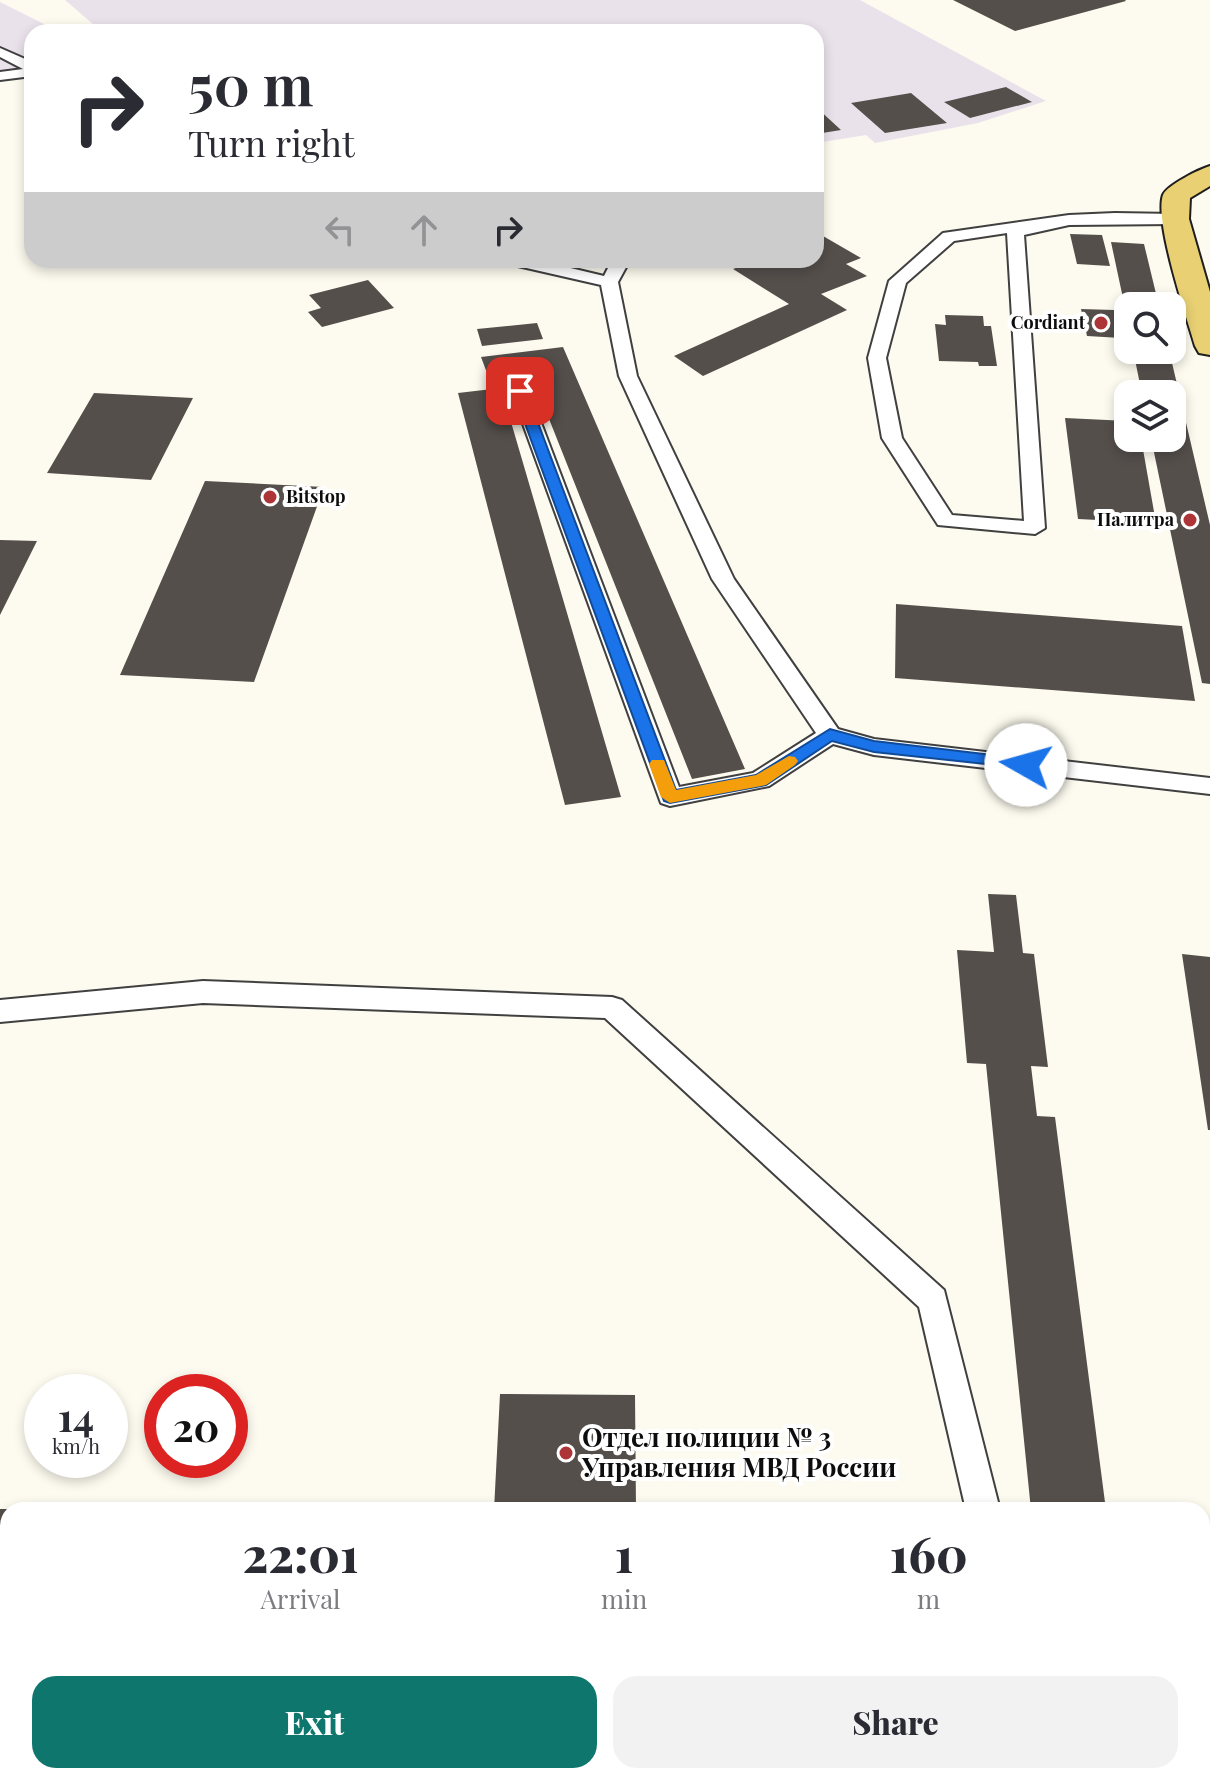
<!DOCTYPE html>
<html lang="en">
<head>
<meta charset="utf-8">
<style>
	body { margin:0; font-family:"Playfair Display",serif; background:#f2f2f3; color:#2b2b33; height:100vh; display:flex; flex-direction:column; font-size:30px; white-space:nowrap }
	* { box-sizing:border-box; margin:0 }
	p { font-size:26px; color:#7c7c81 }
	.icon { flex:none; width:44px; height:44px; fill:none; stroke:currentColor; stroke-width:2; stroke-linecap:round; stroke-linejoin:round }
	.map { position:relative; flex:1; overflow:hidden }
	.drawer { position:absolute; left:0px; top:1502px; width:1210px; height:282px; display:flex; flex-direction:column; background:#fff; border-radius:24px 24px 0 0; box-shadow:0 4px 12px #0003 }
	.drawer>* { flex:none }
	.hud { position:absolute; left:24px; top:24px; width:800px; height:244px; border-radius:24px; box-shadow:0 4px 12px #0003; background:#fff; color:#2b2b33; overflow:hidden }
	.tools { position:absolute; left:1114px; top:292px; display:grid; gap:16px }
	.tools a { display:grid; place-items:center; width:72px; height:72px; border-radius:16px; background:#fff; box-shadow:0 4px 12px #0003; font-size:40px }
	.speed { position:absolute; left:24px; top:1374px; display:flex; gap:16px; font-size:40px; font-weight:700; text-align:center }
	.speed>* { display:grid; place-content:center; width:104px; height:104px; border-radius:50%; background:#fff; box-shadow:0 4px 12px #0003; line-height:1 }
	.speed small { font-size:20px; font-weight:400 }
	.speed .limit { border:12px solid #d22; background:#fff; color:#111 }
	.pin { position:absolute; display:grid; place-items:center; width:68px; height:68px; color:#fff; margin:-34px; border-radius:16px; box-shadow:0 4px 12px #0006 }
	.me { position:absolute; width:88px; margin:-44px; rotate:277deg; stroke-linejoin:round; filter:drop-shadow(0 0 6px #0008) }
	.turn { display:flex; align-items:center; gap:28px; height:168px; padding:0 32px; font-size:36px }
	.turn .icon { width:104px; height:104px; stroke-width:2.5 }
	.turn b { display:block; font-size:56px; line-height:68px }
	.lanes { display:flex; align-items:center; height:76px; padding:0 32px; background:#0003; justify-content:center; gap:40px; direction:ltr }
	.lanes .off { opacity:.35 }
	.eta { display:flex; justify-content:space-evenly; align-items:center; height:136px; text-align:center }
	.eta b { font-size:48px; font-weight:800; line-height:56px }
	.primary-button { display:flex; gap:16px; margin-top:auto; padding:16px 32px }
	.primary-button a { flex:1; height:92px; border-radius:24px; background:#0f766e; color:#fff; font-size:32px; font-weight:800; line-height:92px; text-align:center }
	.primary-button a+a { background:#f2f2f3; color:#2b2b33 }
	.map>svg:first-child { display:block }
</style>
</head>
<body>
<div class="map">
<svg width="1210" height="1783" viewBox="0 0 1210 1783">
	<rect width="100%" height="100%" fill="#fdfbef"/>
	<path fill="#eae2eb" d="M65,0H860L1046,101L978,123L875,143L866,135L816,143V32H102Z
		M0,2L60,32H32V64L0,75Z"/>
	<path fill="#544f4b" d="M953,0H1125L1126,1L1015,31Z
		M1006,87L1032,102L970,118L944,102Z
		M911,93L947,123L885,133L851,103Z
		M816,107L841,130L816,134Z
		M1070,234L1102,235L1110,266L1077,264Z
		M823,236L861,258L846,264L867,276L821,294L847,310L703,376L674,356L789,304L733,269L758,260H816V239Z
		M1111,242L1144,244L1159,306H1128L1127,317Z
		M368,280L394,308L322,327L308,312L321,308L309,295Z
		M1081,309L1114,310L1121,338L1087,336Z
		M945,315L983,316L984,326H991L997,366H979L978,362L939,361L935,324L946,325Z
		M537,323L543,339L482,346L477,329Z
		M563,347L745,769L692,779L532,376L490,381L481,357Z
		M1133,350H1169L1210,525V684L1202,683L1151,438H1172V394H1142Z
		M501,388L621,797L565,805L458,393Z
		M94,393L193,398L151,480L47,473Z
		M1065,418L1128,421V438H1141L1156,523L1078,519Z
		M205,481L324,487L254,682L120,675Z
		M0,540L37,541L0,615Z
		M896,604L1182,626L1195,701L895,678Z
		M988,894L1016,895L1023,953L1034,954L1048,1067L1031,1066L1037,1116L1055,1117L1106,1510H1031L986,1064L967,1063L957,950L994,952Z
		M1182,954L1210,957V1130H1208Z
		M500,1394L635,1395L636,1510H494Z
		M0,1509H8V1649L0,1650Z
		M222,1776H289L288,1783H221Z
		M474,1776H677V1783H473Z"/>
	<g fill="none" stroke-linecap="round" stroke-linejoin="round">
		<defs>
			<path id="service" d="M0,48L32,62V76L0,80V72L23,69L0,57Z
				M1115,213L1175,214L1183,219L1175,224L1069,225L1024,235L1045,528L1035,534L938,525L882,438L868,358L889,281L943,233L1069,215ZM1007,233L1024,521L952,515L902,438L886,358L906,283L954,241Z
				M506,260H537L604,276L612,260H630L618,282L637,376L734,579L838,729L874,739L1210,778V794L874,755L833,744L769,786L670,806L661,803L511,391L513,387L520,385L529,391L679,787L753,773L816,733L712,579L619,376L601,285L509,264Z
				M203,981L612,997L622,1000L944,1290L1000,1510H966L919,1307L605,1018L203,1003L0,1022V1000Z
				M1028,1776H1066L1068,1783H1030Z"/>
			<path id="primary" d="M1210,166V186L1190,198L1189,219L1210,292V355L1199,353L1195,346C1186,315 1154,221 1163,195C1167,185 1200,169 1210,166Z"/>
		</defs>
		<use href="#service" stroke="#404040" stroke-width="4"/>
		<use href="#primary" stroke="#1e1e1e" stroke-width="4"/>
		<use href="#service" fill="#fff" fill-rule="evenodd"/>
		<use href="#primary" fill="#e9d073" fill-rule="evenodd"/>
	</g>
	<path fill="#1a73e8" stroke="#114b97" stroke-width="2" d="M520,387L526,391L676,790L756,775L830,729L874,741L1026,759L1032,761L1035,765L1032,769L874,752L832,741L766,785L670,803L664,801L513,391Z"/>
	<path fill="#f59e0b" d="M789,756L795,757L798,761L795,765L766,785L670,803L661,797L649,764L652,760H664L676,790L756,775Z"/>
	<g fill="#ad3537" stroke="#fff" stroke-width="3">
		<circle cx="1101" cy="323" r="8"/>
		<circle cx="270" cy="497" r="8"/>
		<circle cx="1190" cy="520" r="8"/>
		<circle cx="566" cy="1453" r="8"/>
	</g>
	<g text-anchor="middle" stroke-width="8" stroke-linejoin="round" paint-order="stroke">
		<g font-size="18" font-weight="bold" fill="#0d0d0d" stroke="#fff" text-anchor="end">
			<text x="1085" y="329">Cordiant</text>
			<text x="286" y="503" text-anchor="start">Bitstop</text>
			<text x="1174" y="526">Палитра</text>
		</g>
		<g font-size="26" font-weight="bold" fill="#0d0d0d" stroke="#fff" text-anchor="start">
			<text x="582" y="1447">Отдел полиции № 3<tspan x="582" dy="30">Управления МВД России</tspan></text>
		</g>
	</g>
</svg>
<div class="tools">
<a><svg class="icon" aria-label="search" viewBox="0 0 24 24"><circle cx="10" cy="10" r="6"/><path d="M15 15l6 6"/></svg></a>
<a><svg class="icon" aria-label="layers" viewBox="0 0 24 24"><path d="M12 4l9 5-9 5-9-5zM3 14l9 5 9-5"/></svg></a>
</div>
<div class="speed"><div>14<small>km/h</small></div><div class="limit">20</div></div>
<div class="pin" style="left:520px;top:391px;background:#d93025"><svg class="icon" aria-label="arrive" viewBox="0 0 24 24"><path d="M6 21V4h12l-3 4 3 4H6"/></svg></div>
<svg class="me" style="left:1026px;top:765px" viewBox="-20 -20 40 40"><circle r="19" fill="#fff"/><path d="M0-13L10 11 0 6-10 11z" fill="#1a73e8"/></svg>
<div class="hud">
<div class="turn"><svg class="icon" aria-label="right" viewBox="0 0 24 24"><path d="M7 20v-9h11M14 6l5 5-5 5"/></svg><div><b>50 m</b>Turn right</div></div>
<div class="lanes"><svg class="icon off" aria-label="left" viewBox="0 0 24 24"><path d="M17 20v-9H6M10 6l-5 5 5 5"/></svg><svg class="icon off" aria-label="ahead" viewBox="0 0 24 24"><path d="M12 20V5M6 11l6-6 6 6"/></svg><svg class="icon" aria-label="right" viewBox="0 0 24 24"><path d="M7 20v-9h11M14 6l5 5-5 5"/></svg></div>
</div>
<section class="drawer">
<div class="eta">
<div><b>22:01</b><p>Arrival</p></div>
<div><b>1</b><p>min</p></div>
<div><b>160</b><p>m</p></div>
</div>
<div class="primary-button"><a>Exit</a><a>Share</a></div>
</section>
</div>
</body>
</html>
